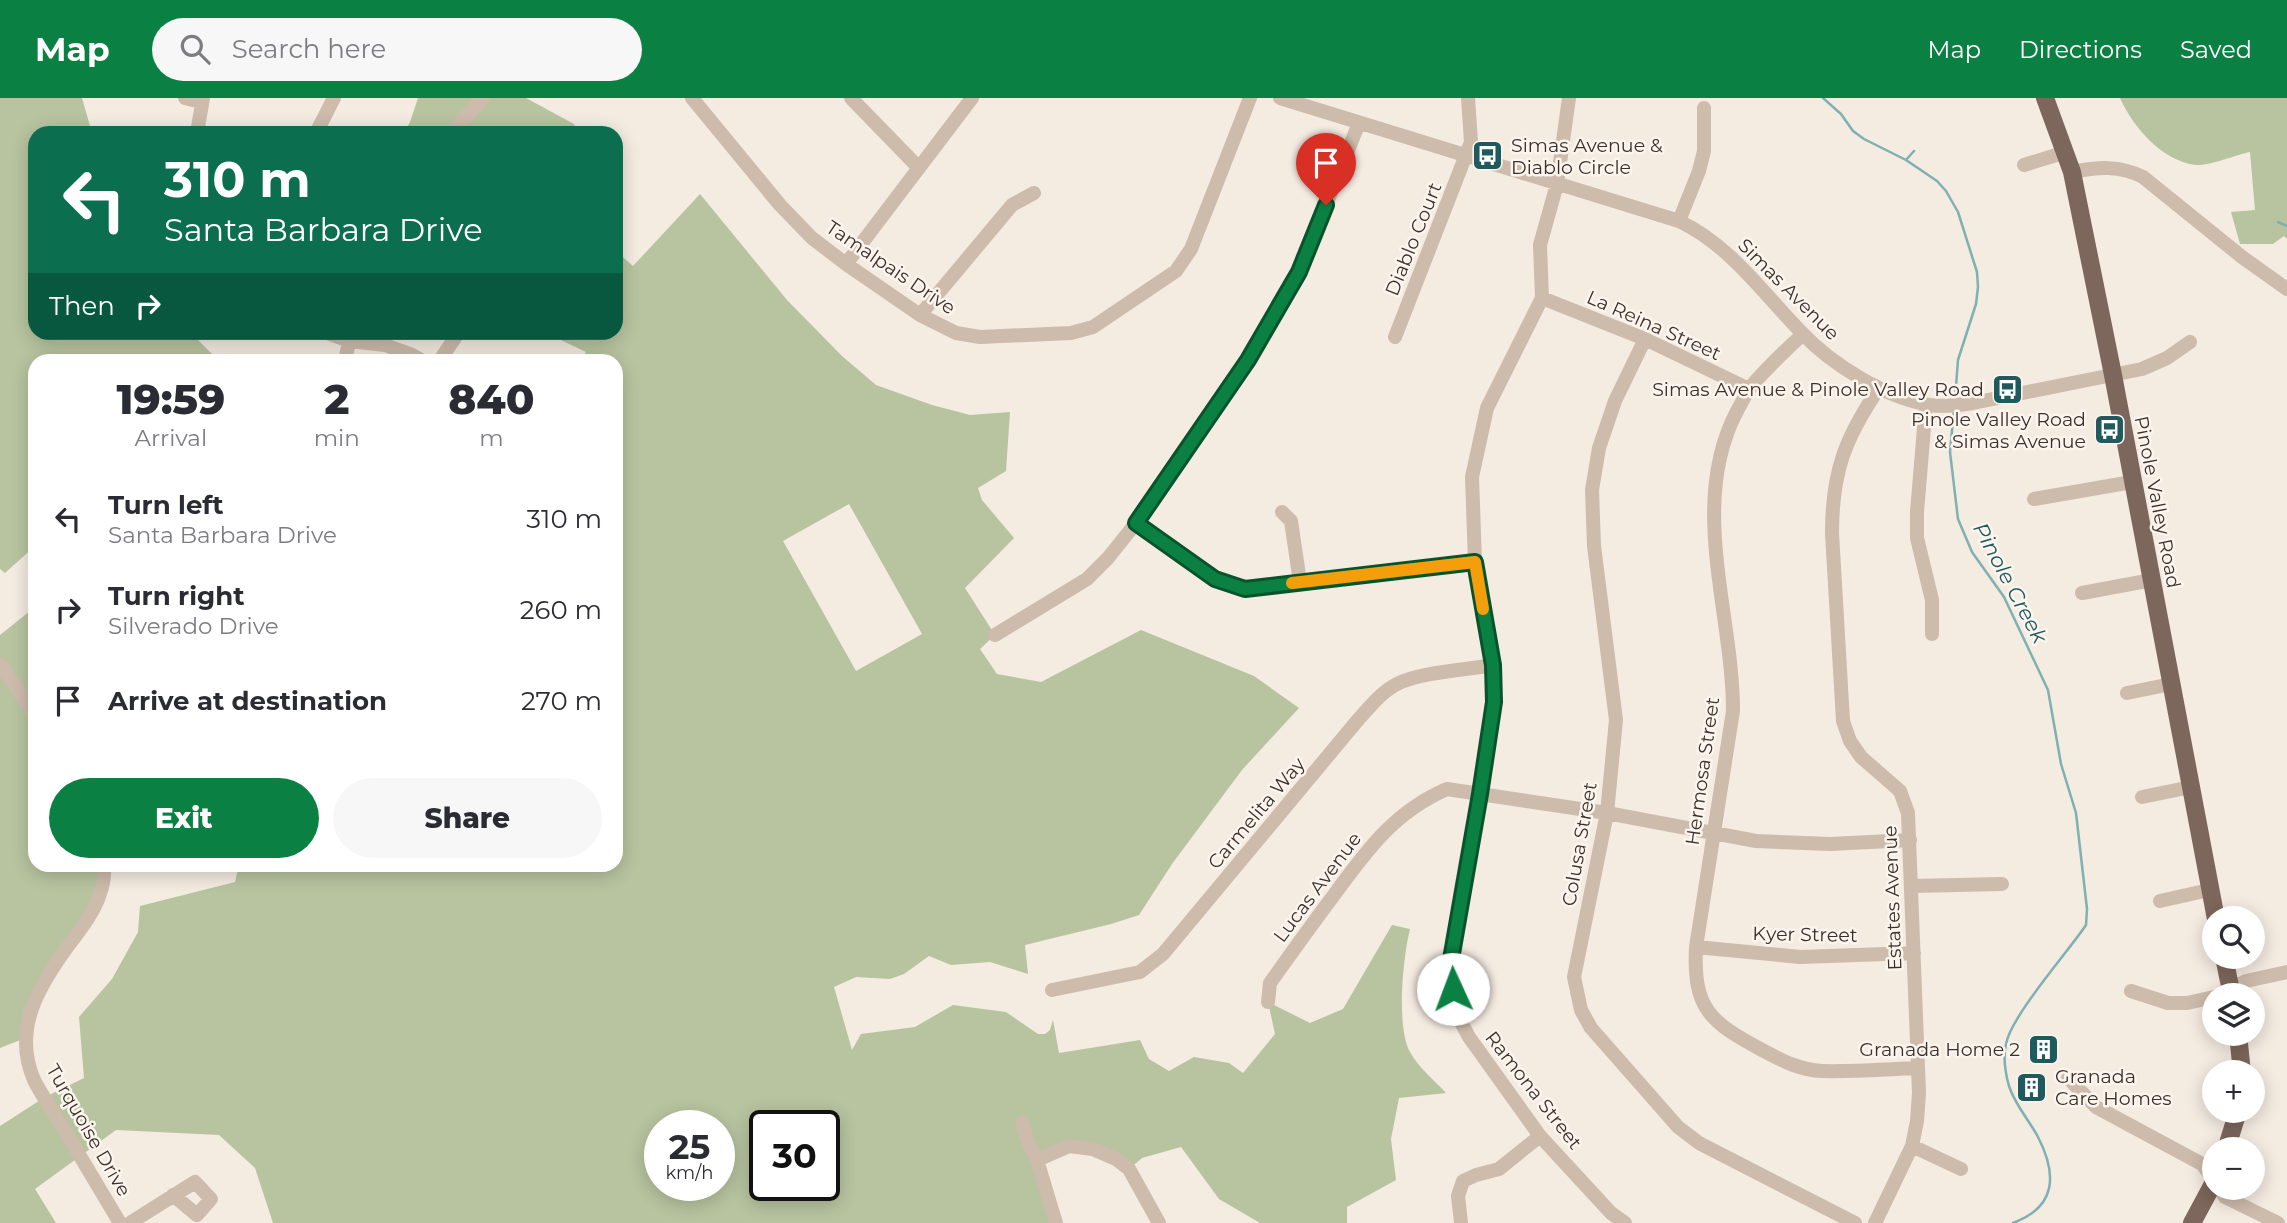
<!DOCTYPE html>
<html lang="en">
<head>
<meta charset="utf-8">
<style>
	body { margin:0; font-family:Montserrat,sans-serif; background:#f7f7f7; color:#2b2b33; height:100vh; display:flex; flex-direction:column; font-size:26px; white-space:nowrap }
	* { box-sizing:border-box; margin:0 }
	p { font-size:23px; color:#7c7c81 }
	.icon { flex:none; width:38px; height:38px; fill:none; stroke:currentColor; stroke-width:2; stroke-linecap:round; stroke-linejoin:round }
	.map { position:relative; flex:1; overflow:hidden }
	.panel { position:absolute; left:28px; top:256px; width:595px; height:518px; display:flex; flex-direction:column; background:#fff; border-radius:21px; box-shadow:0 4px 18px #0003 }
	.panel>* { flex:none }
	.banner { position:absolute; left:28px; top:28px; width:595px; height:214px; border-radius:21px; box-shadow:0 4px 18px #0003; background:#0b6e4f; color:#fff; overflow:hidden }
	.controls { position:absolute; left:2202px; top:808px; display:grid; gap:14px }
	.controls a { display:grid; place-items:center; width:63px; height:63px; border-radius:50%; background:#fff; box-shadow:0 4px 18px #0003; font-size:35px }
	.speed { position:absolute; left:644px; top:1012px; display:flex; gap:14px; font-size:35px; font-weight:700; text-align:center }
	.speed>* { display:grid; place-content:center; width:91px; height:91px; border-radius:50%; background:#fff; box-shadow:0 4px 18px #0003; line-height:1 }
	.speed small { font-size:18px; font-weight:400 }
	.speed .limit { border:4px solid #111; border-radius:10px; background:#fff; color:#111 }
	.pin { position:absolute; display:grid; place-items:center; width:60px; height:60px; color:#fff; margin:-72px -30px; border-radius:50% 50% 50% 0; rotate:-45deg; box-shadow:0 0 7px #0007 }
	.pin .icon { rotate:45deg }
	.me { position:absolute; width:77px; margin:-38px; rotate:358deg; stroke-linejoin:round; filter:drop-shadow(0 0 5px #0008) }
	.turn { display:flex; align-items:center; gap:24px; height:147px; padding:0 21px; font-size:32px }
	.turn .icon { width:91px; height:91px; stroke-width:2.5 }
	.turn b { display:block; font-size:49px; line-height:60px }
	.then { display:flex; align-items:center; height:66px; padding:0 21px; background:#0003; gap:14px; font-size:26px }
	.eta { display:flex; justify-content:space-evenly; align-items:center; height:119px; text-align:center }
	.eta b { font-size:42px; font-weight:800; line-height:49px }
	.button { display:flex; gap:14px; margin-top:auto; padding:14px 21px }
	.button a { flex:1; height:80px; border-radius:42px; background:#0b8043; color:#fff; font-size:28px; font-weight:800; line-height:80px; text-align:center }
	.button a+a { background:#f7f7f7; color:#2b2b33 }
	ul { padding:0; list-style:none }
	li { display:flex; align-items:center; gap:21px; height:91px; padding:0 21px }
	li div { flex:1 }
	li b { display:block; font-size:26px }
	li em { font-style:normal }
	header { display:flex; align-items:center; gap:42px; box-sizing:border-box; height:98px; padding:0 35px; background:#0b8043; color:#fff }
	header strong { font-size:33px }
	nav { display:flex; gap:38px; margin-inline-start:auto; font-size:24px }
	.search { width:490px; height:63px; background:#f7f7f7; display:flex; align-items:center; gap:18px; box-sizing:border-box; padding:0 24px; border-radius:38px; color:#7c7c81; font-size:26px }
	.map>svg:first-child { display:block }
</style>
</head>
<body>
<header>
<strong>Map</strong>
<div class="search"><svg class="icon" aria-label="search" viewBox="0 0 24 24"><circle cx="10" cy="10" r="6"/><path d="M15 15l6 6"/></svg>Search here</div>
<nav><a>Map</a><a>Directions</a><a>Saved</a></nav>
</header>
<div class="map">
<svg width="2287" height="1125" viewBox="0 0 2287 1125">
	<rect width="100%" height="100%" fill="#f4ebe1"/>
	<path fill="#b8c4a0" fill-rule="evenodd" d="M0,0H82L92,35H35V234L191,235L218,262H35V448L5,475L0,471Z
		M418,0H526L574,26L577,35H404L410,24Z
		M2120,0H2287V141L2284,138L2273,146H2240L2231,114L2255,112L2250,54C2235,57 2210,68 2196,67C2162,63 2133,29 2120,0Z
		M700,96L787,202L842,258L876,287L932,307L970,317L1010,314L1006,373L978,390L982,402L1014,440L965,490L995,537L980,551L997,576L1041,584L1141,532L1254,578L1299,610L1242,672L1172,766L1139,817L1111,826L1025,847L1028,876L990,864L951,867L929,858L904,876L890,881L856,879L834,889L852,952L861,936L915,929L953,907L1006,914L1038,936H1045L1050,932L1053,922L1059,955L1140,942L1149,961L1169,973L1194,959L1229,965L1243,975L1275,936L1268,904L1310,925L1343,911L1392,827L1410,831C1403,859 1396,929 1410,954C1418,969 1434,982 1446,995L1399,1000L1391,1041L1396,1082L1347,1109V1125H1260L1219,1101L1181,1049L1142,1060L1129,1071L1069,1048L1037,1062L1056,1125H273L255,1070L219,1037L116,1032L35,1091L56,1125H0V1028L45,999L84,980L79,919L112,881L138,834L140,808L235,784L239,767L616,766V262H582L586,254L546,235L616,234V153L633,168ZM849,406L922,536L856,573L783,443ZM660,1027H719V1087H660ZM765,1027H824V1087H765Z
		M35,509V766L104,767L98,801L44,881L28,939L0,950V537Z"/>
	<g fill="none" stroke-linecap="round" stroke-linejoin="round">
		<path stroke="#7fb0b2" stroke-width="2.5" d="M1823,0L1841,16L1853,33L1864,41L1906,62L1937,83L1946,93L1958,114L1977,174L1978,189L1976,206L1958,262L1955,301
			M1906,62L1914,53
			M2278,124L2287,128
			M1954,311L1950,354L1958,421L1972,454L2004,499L2048,592L2061,666L2076,715L2087,811L2086,827C2068,854 2011,918 2006,946C2003,960 2005,974 2009,988C2015,1007 2029,1022 2038,1039C2057,1076 2057,1109 2013,1125"/>
		<path stroke="#cdbbac" stroke-width="14" d="M185,0L201,4
			M692,0L780,107L812,140L846,166L920,217L956,235L980,239L1071,235L1093,229L1176,173L1191,151L1250,0
			M851,0L919,70
			M1280,0L1679,123C1731,148 1762,194 1801,234C1832,267 1886,300 1930,307C1945,309 1959,307 1973,305L2142,271L2167,260L2190,244
			M1569,0L1557,86L1540,147L1542,200L1487,310L1472,379L1475,464L1493,567L1494,604L1450,867L1456,915L1469,939L1540,1038L1611,1115L1625,1125
			M197,35L203,0
			M316,35L334,0
			M451,35L483,0
			M2024,67L2066,54
			M2072,74C2098,69 2119,67 2143,79L2242,159L2287,191
			M1679,123L1699,73L1704,53V10
			M846,166L972,0
			M1542,200L1645,241L1749,291
			M920,217L1012,107L1034,95
			M324,234L349,243L385,247L410,256L421,262
			M1803,236C1785,253 1765,271 1750,290C1745,297 1741,306 1737,313C1688,406 1733,515 1733,613L1696,849C1693,911 1710,924 1762,952C1781,962 1799,972 1822,973C1853,974 1886,971 1918,970
			M1395,239L1471,44L1468,0
			M1645,241L1615,303L1599,350L1592,392L1594,448L1616,622L1607,715L1574,879L1581,912L1591,930L1678,1029L1699,1045L1855,1125
			M345,262L351,236
			M440,262L459,234
			M1926,306L1917,414V440L1932,502V536
			M2034,401L2132,384
			M1282,414L1291,423L1300,484
			M1136,425L1215,481L1245,491L1475,464
			M2082,495L2152,482
			M995,537L1087,481L1108,460L1136,425L1248,262L1299,174L1359,25
			M0,566L35,617
			M2127,595L2171,586
			M2142,699L2191,689
			M104,766C107,798 86,825 68,848C39,888 12,931 34,982C42,998 53,1013 62,1028C81,1060 101,1093 120,1125
			M1912,788L2002,786
			M2160,803L2209,792
			M1696,849L1800,859L1914,855
			M1052,892L1140,874L1163,856L1357,623C1369,610 1381,594 1397,586C1421,574 1466,572 1493,567
			M2131,893L2168,905H2187L2214,899
			M2222,895L2246,883L2287,874
			M1268,904L1270,885C1290,857 1310,829 1331,801C1364,756 1393,714 1447,691L1607,715L1756,743L1830,746L1910,742
			M2068,980L2096,1009L2202,1066L2214,1082
			M1022,1025L1029,1047L1037,1062L1056,1125
			M1912,1048L1961,1071
			M1037,1062L1069,1048L1093,1051L1116,1061L1129,1071L1159,1125
			M2219,1090L2225,1099L2278,1125
			M130,1125L195,1084L211,1101L197,1117L173,1097
			M1461,1125L1458,1098L1463,1083L1476,1077L1499,1071L1540,1038
			M1875,1125L1912,1048L1917,1023L1919,995L1908,715L1900,693L1861,659L1850,643L1843,623L1832,435C1832,374 1845,340 1879,290"/>
		<path stroke="#7d675c" stroke-width="18" d="M2045,0L2072,74L2113,277L2216,821
			M2224,859L2232,898
			M2238,936L2242,975
			M2226,1052L2238,1013
			M2192,1125L2214,1084"/>
	</g>
	<g fill="none" stroke-linecap="round" stroke-linejoin="round">
		<defs>
			<path id="route" d="M1326,107L1299,174L1248,262L1136,425L1215,481L1245,491L1475,464L1493,567L1494,604L1480,696L1450,867L1453,891"/>
		</defs>
		<use href="#route" stroke="#07532c" stroke-width="18"/>
		<use href="#route" stroke="#0b8043" stroke-width="12"/>
		<path stroke="#f59e0b" stroke-width="12" d="M1292,485L1475,464L1483,511"/>
	</g>
	<defs>
		<symbol id="bus-square" viewBox="-11 -11 22 22"><rect x="-9" y="-9" width="18" height="18" rx="4" fill="#1f5a5e" stroke="#fbf5ee"/><path d="M-5-6H5V4H4V6H2V4H-2V6H-4V4H-5ZM-3.5-4V0h7V-4ZM-3.5 1.2v1.5H-2V1.2ZM2 1.2v1.5H3.5V1.2Z" fill="#fff"/></symbol>
		<symbol id="building-square" viewBox="-11 -11 22 22"><rect x="-9" y="-9" width="18" height="18" rx="4" fill="#1f5a5e" stroke="#fbf5ee"/><path d="M-4-6H4V6H1V3H-1V6H-4ZM-2.5-4.3h1.7v1.8h-1.7ZM.8-4.3h1.7v1.8H.8ZM-2.5-1h1.7V.8h-1.7ZM.8-1h1.7V.8H.8Z" fill="#fff"/></symbol>
	</defs>
	<g fill-rule="evenodd">
		<use href="#bus-square" x="1470" y="40" width="35" height="35"/>
		<use href="#bus-square" x="1990" y="274" width="35" height="35"/>
		<use href="#bus-square" x="2092" y="314" width="35" height="35"/>
		<use href="#building-square" x="2026" y="934" width="35" height="35"/>
		<use href="#building-square" x="2014" y="972" width="35" height="35"/>
	</g>
	<g text-anchor="middle" stroke-width="5" stroke-linejoin="round" paint-order="stroke">
		<g font-size="19" fill="#3b302b" stroke="#fbf5ee" text-anchor="end">
			<text x="1511" y="54" text-anchor="start">Simas Avenue &amp;<tspan x="1511" dy="22">Diablo Circle</tspan></text>
			<text x="1984" y="298">Simas Avenue &amp; Pinole Valley Road</text>
			<text x="2086" y="328">Pinole Valley Road<tspan x="2086" dy="22">&amp; Simas Avenue</tspan></text>
			<text x="2020" y="958">Granada Home 2</text>
			<text x="2055" y="985" text-anchor="start">Granada<tspan x="2055" dy="22">Care Homes</tspan></text>
		</g>
		<g font-size="19" fill="#3b302b" stroke="#fbf5ee">
			<text transform="translate(1413 141) rotate(-68)" y="7">Diablo Court</text>
			<text transform="translate(891 169) rotate(34)" y="7">Tamalpais Drive</text>
			<text transform="translate(1789 191) rotate(45)" y="7">Simas Avenue</text>
			<text transform="translate(1654 227) rotate(24)" y="7">La Reina Street</text>
			<text transform="translate(2158 404) rotate(79)" y="7">Pinole Valley Road</text>
			<text transform="translate(1702 673) rotate(-82)" y="7">Hermosa Street</text>
			<text transform="translate(1256 715) rotate(-50)" y="7">Carmelita Way</text>
			<text transform="translate(1579 746) rotate(-80)" y="7">Colusa Street</text>
			<text transform="translate(1317 789) rotate(-53)" y="7">Lucas Avenue</text>
			<text transform="translate(1892 800) rotate(-92)" y="7">Estates Avenue</text>
			<text transform="translate(1805 836) rotate(1)" y="7">Kyer Street</text>
			<text transform="translate(1534 992) rotate(52)" y="7">Ramona Street</text>
			<text transform="translate(89 1032) rotate(60)" y="7">Turquoise Drive</text>
		</g>
		<g font-size="21" font-style="italic" fill="#1f5a5e" stroke="#fbf5ee">
			<text transform="translate(2010 485) rotate(62)" y="7">Pinole Creek</text>
		</g>
	</g>
</svg>
<div class="controls">
<a><svg class="icon" aria-label="search" viewBox="0 0 24 24"><circle cx="10" cy="10" r="6"/><path d="M15 15l6 6"/></svg></a>
<a><svg class="icon" aria-label="layers" viewBox="0 0 24 24"><path d="M12 4l9 5-9 5-9-5zM3 14l9 5 9-5"/></svg></a>
<a>+</a>
<a>−</a>
</div>
<div class="speed"><div>25<small>km/h</small></div><div class="limit">30</div></div>
<div class="pin" style="left:1326px;top:107px;background:#d93025"><svg class="icon" aria-label="arrive" viewBox="0 0 24 24"><path d="M6 21V4h12l-3 4 3 4H6"/></svg></div>
<svg class="me" style="left:1453px;top:891px" viewBox="-20 -20 40 40"><circle r="19" fill="#fff"/><path d="M0-13L10 11 0 6-10 11z" fill="#0b8043"/></svg>
<div class="banner">
<div class="turn"><svg class="icon" aria-label="left" viewBox="0 0 24 24"><path d="M17 20v-9H6M10 6l-5 5 5 5"/></svg><div><b>310 m</b>Santa Barbara Drive</div></div>
<div class="then">Then<svg class="icon" aria-label="right" viewBox="0 0 24 24"><path d="M7 20v-9h11M14 6l5 5-5 5"/></svg></div>
</div>
<section class="panel">
<div class="eta">
<div><b>19:59</b><p>Arrival</p></div>
<div><b>2</b><p>min</p></div>
<div><b>840</b><p>m</p></div>
</div>
<ul>
<li><svg class="icon" aria-label="left" viewBox="0 0 24 24"><path d="M17 20v-9H6M10 6l-5 5 5 5"/></svg><div><b>Turn left</b><p>Santa Barbara Drive</p></div><em>310 m</em></li>
<li><svg class="icon" aria-label="right" viewBox="0 0 24 24"><path d="M7 20v-9h11M14 6l5 5-5 5"/></svg><div><b>Turn right</b><p>Silverado Drive</p></div><em>260 m</em></li>
<li><svg class="icon" aria-label="arrive" viewBox="0 0 24 24"><path d="M6 21V4h12l-3 4 3 4H6"/></svg><div><b>Arrive at destination</b></div><em>270 m</em></li>
</ul>
<div class="button"><a>Exit</a><a>Share</a></div>
</section>
</div>
</body>
</html>
